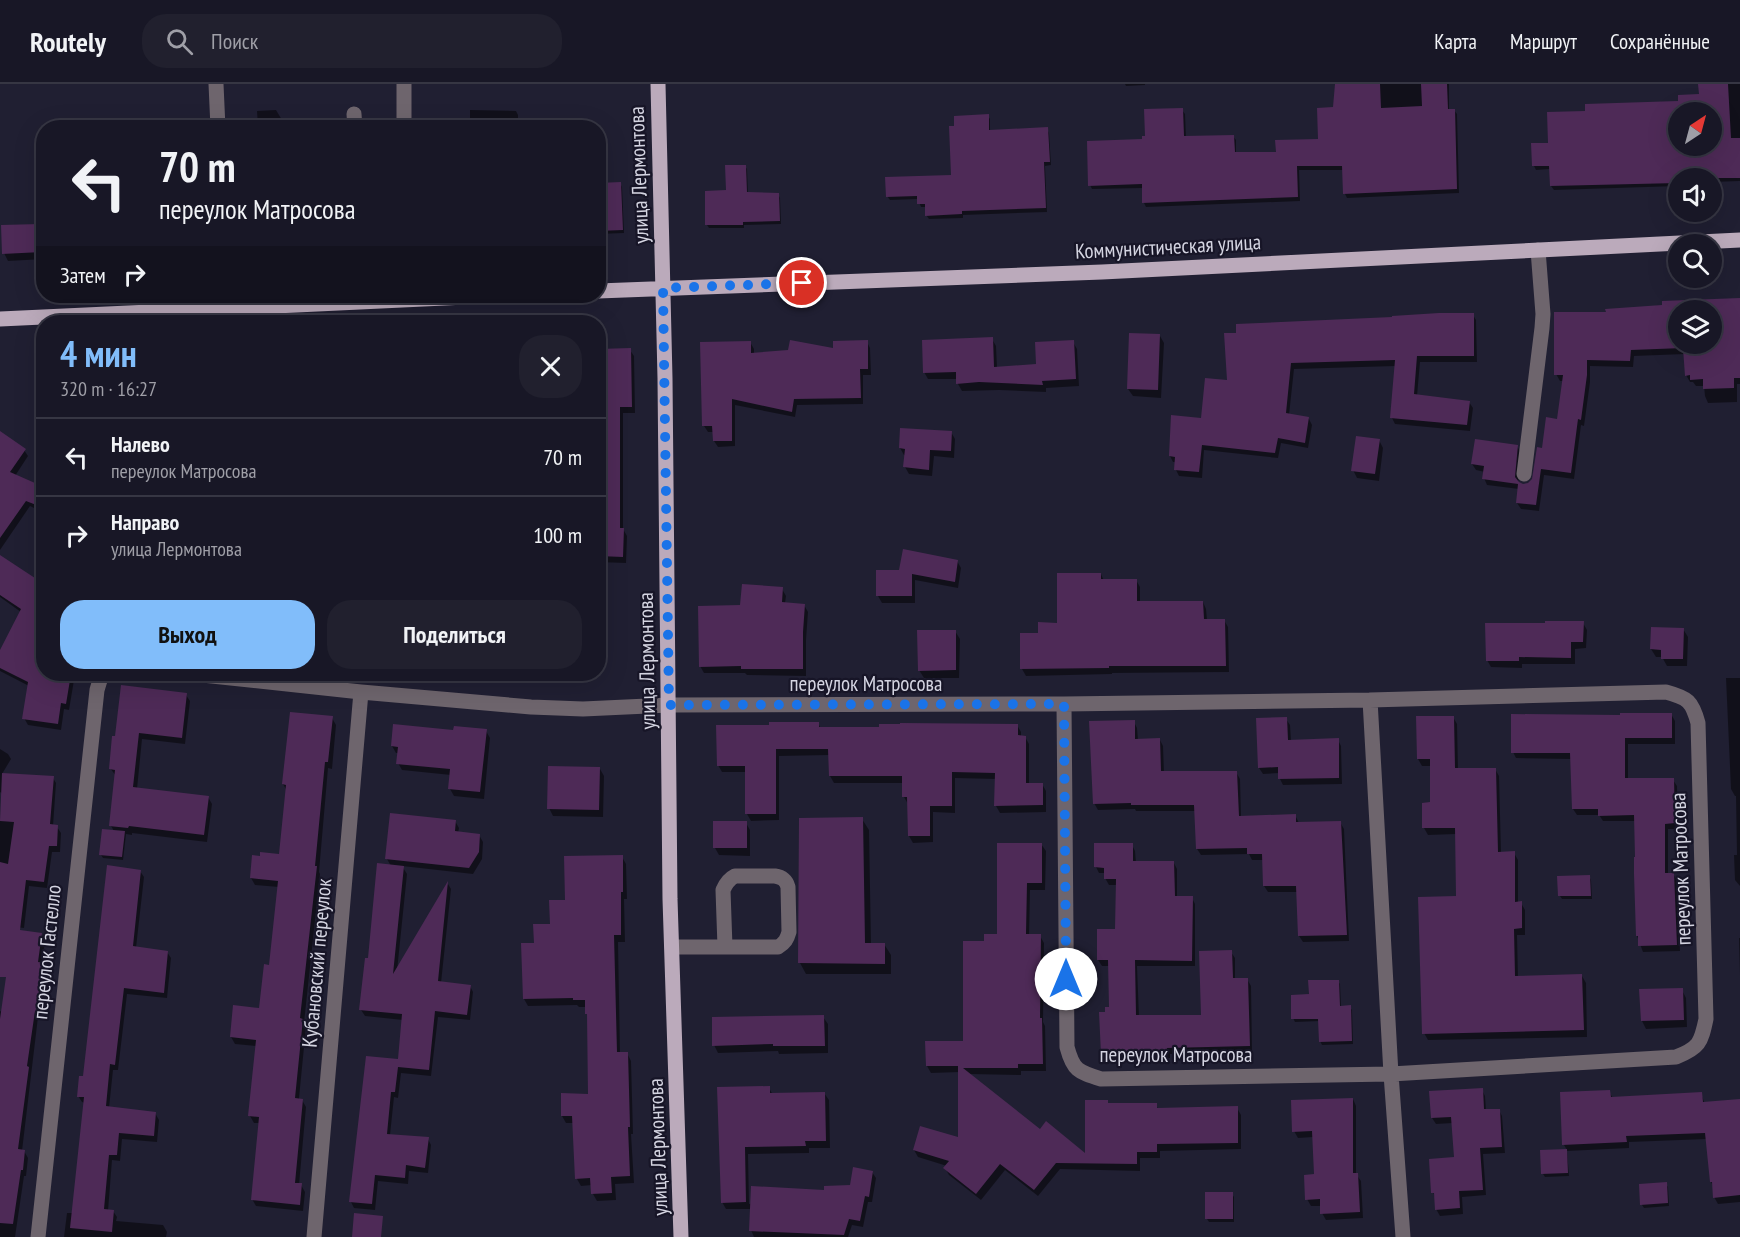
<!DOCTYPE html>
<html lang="ru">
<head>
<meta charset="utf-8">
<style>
	body { margin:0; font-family:"PT Sans Narrow",sans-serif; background:#21202e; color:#f1f3f6; height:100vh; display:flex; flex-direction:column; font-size:22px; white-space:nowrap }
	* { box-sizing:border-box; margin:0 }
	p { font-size:20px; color:#9f9fa7 }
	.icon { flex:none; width:33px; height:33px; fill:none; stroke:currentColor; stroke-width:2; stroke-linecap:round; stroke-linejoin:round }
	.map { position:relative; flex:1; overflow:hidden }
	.panel { position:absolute; left:36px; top:231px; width:570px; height:366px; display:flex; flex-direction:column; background:#181726; border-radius:24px; box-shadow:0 6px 24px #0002,0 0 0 2px #363643 }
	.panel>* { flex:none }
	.guide { position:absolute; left:36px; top:36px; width:570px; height:183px; border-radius:24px; box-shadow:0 6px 24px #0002,0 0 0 2px #363643; background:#181726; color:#f1f3f6; overflow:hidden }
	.needle { width:39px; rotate:36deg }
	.controls { position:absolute; left:1668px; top:18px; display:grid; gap:12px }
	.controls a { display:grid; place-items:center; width:54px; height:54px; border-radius:50%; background:#181726; box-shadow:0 6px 24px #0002,0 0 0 2px #363643; font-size:30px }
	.pin { position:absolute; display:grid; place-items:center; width:51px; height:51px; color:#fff; margin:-26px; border:3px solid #fff; border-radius:50%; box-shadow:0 2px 6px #0007 }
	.me { position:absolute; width:66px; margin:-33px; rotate:0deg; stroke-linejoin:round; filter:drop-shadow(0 0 4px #0008) }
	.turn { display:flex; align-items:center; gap:21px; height:126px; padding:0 24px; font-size:27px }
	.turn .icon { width:78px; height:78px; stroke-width:2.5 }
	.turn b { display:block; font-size:42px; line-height:51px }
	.then { display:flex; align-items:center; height:57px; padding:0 24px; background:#0003; gap:12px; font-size:22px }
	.round { display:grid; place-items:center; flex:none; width:63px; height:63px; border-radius:24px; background:#21202e }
	.overview { display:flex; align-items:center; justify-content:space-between; height:102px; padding:0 24px }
	h1 { font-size:36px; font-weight:800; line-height:45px; color:#81bdfa }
	.primary-button { display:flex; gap:12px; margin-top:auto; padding:12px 24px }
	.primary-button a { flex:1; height:69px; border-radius:24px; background:#81bdfa; color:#111; font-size:24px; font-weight:800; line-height:69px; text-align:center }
	.primary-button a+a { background:#21202e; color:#f1f3f6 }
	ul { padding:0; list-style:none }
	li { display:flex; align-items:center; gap:18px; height:78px; padding:0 24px; border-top:2px solid #363643 }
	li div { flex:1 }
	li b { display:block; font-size:22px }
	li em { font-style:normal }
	header { display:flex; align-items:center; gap:36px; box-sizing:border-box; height:84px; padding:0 30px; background:#181726; border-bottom:2px solid #363643 }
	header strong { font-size:28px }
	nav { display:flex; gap:33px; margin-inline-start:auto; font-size:21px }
	.search { width:420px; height:54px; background:#21202e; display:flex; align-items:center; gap:15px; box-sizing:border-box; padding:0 21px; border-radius:24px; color:#9f9fa7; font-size:22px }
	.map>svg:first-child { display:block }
</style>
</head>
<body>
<header>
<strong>Routely</strong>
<div class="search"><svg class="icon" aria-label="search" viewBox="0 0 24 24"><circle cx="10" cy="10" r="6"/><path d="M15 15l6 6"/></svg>Поиск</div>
<nav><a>Карта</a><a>Маршрут</a><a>Сохранённые</a></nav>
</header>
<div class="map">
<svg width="1740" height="1153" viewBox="0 0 1740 1153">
	<rect width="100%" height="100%" fill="#201f32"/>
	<path fill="#0007" fill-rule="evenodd" d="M1125,0H1145V1L1126,2Z
		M1336,0H1449V26H1454L1457,30L1459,109L1347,114L1345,110L1344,86H1299L1300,117L1146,123L1144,119L1143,104L1092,105L1090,101L1182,26L1185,30L1186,54L1233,52L1236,56V70L1277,69L1319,57L1335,25Z
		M1700,0H1740V97L1712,98V94H1678V102L1554,106L1551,102L1550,85L1536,86L1534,82L1550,60L1587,29L1680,18L1700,12ZM1678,28H1712V62H1678Z
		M276,26L285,41L320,40L322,44H246L258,43L257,27Z
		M470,26L516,27L518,31V44H470Z
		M988,32L990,35V48L1047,45L1049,49L1051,81L1045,82L1047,128L963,131V134L929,135L926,131V123H921L918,115L890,116L887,112L952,92L956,43Z
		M745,82L747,85L748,110H778L780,114L781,140L744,141V144H709L707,141Z
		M620,99L622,103L624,149L598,150V100Z
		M40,141L44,148V175L8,177L4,169Z
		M1740,216V300H1737V318L1708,319L1705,312L1704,302H1696L1693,298H1690L1686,291L1685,270L1634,272L1633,283L1590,282V298L1584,342L1581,341L1574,395L1544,391L1539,427L1521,425L1517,419L1519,405L1487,401L1484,394L1485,388L1476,386L1472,380L1517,362L1521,369L1518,399L1523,401L1529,400L1533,396L1543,366L1559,337L1564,297H1560L1556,290L1607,229ZM1678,226H1712V260H1678Z
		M1473,231L1476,236L1477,278H1420L1417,312L1469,318L1473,324L1470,347L1395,340L1392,334L1396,282L1294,285L1289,331L1309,335L1312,341L1308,364L1281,359L1278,374L1204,366L1202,394L1179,392L1176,386V378H1173L1170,372L1202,335L1229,298L1226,251Z
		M1160,252L1164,259L1161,314L1133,312L1128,305Z
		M992,255L996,262L997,284L1038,282L1073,258L1077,265L1079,302L1046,304V308L999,306L962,307L958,300V295H928L924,288Z
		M750,258L754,265V270L835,266L867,258L870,264L871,291H863V320L797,321L795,333L735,321V362L718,363L714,357V348H708L704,342L702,259Z
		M598,266H630L634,272L635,329H623V445L627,452L626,479L598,478Z
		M951,348L955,355L954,374L934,372L932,392L909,390L905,383L906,371H904L900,364Z
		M0,349L24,366L28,372L15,392L44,404V429L30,422L0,466Z
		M1379,356L1383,364L1379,397L1357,394L1353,386Z
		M0,472L39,499L44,489V590H75L69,626L64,625L61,646L28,641L24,634L29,602L0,587V571L21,528L0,513Z
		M957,477L961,484L958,504L915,496V519H882L878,512L900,487Z
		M1101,490L1104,497L1136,496L1140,503V518H1203L1206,525L1207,536H1224L1228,543L1229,588L1112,589V590L1026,592L1022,585L1040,550L1058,540Z
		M782,505L786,512L785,519L804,521L808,528L806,556V592L747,591L745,589H704L700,582L741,523Z
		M1583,539L1587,546L1586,564L1575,565V580H1522V584L1491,583L1487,576Z
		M1683,545L1688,553L1687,582H1667L1662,573H1656L1651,565Z
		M955,547L960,555L959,594H924L919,586Z
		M1726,594H1740V802L1735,796L1734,771H1737L1736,712H1735L1731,705Z
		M186,611L190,617L185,660L142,655L137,705L208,713L212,720L207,758L132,749V751L126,750L123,776L103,774L101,771L114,747L111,742L116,692L110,684L114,654Z
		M1671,630L1675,637V660H1628V695L1673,696L1677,702L1678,745H1668V790H1673L1677,796L1680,867L1643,868L1637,852L1635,737H1603L1599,731H1577L1573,725L1571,675L1516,674L1513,668L1621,632Z
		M1453,633L1457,640L1458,686L1495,685L1499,692L1501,769H1514L1518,776V819H1521L1525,826V851H1517L1518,894L1582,892L1586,899L1587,953L1428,956L1424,949L1457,814L1456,750L1428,751L1424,744L1432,720V682H1422L1418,675Z
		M332,634L336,641L332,685L328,684L319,788L320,790L304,939L306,943L299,1014V1016H302L306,1023L299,1101H301L305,1108L303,1127L256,1122L252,1115L259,1039H254L250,1032L257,962L235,960L231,953L261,926L271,883L279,803L255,801L251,794L280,772L287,707L283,700Z
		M1286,635L1290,641L1291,657L1338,656L1341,662L1342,700L1283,701L1280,695L1279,689L1263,690L1259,684Z
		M1134,638L1137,644L1138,656H1160L1163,662L1164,689L1236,688L1240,695L1241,733L1295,731L1299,739L1340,738L1344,745L1349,857L1303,858L1299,852L1298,808H1268L1264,802V776H1252L1249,770L1201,771L1197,765L1196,727H1136L1135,725L1098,726L1094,719Z
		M818,639L821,645L1017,641L1021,648V653H1025L1029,660V700H1042L1046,707V728L1000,729L996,722V695L955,694V729L933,728V758L913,759L909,752L908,720L904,713V699H834L830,692V671L779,672V736L751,737L747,730V688H722L718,681L770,642Z
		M455,647H486L490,654L484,715L454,712L450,705L451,691L402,686L398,679L399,669H396L392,662Z
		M0,665L8,670L11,675L2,690L53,694L56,699L53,742L0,708Z
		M600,685L604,692L603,733L553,732L549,724Z
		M862,735L869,746L871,860H884L891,871V890H806L800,879Z
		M0,736L57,743L61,749L60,768H52L47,804L29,802L24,844L0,841Z
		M455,737L459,744L458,749L479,751L483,758L482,775L473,790L402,782L407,790L397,887L448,800L451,805L441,899L470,902L473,908L470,936L438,933L431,992L401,989L398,1014L394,1013L390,1051L428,1055L431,1061L428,1089L409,1087L408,1100L378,1097L375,1126L354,1124L351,1118L399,976L403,936L365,932L361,926L369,876L391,782L387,775Z
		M746,739L750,746V772L719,771L715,764Z
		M1041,760L1046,767L1045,806H1030L1029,852H1040L1044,859L1043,938L1045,942L1046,987H1021V991L969,990L1040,1047L1086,1072L1108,1021H1156L1158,1025L1237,1024L1241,1031V1065L1160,1067V1074H1140V1087L1060,1085L1038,1112L1005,1086L981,1116L949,1091L945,1084L947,1082L918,1073L914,1066L960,1055V988L931,989L927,982L965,958L986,859L998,852Z
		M1132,761L1135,767L1136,779H1174L1177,785V814H1192L1195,820V882H1137L1139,933H1203L1231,868L1235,874V896L1247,895L1251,902L1252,968L1170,970V974L1106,976L1102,969L1107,929L1111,924L1110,882H1102L1098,876L1117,846V801H1109L1105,794L1106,789H1099L1096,783Z
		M622,773L626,780L627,815H624L625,858H618L620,969H627L631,977L633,1050H631L634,1099L615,1100L616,1116L597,1117L593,1110L592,1101L581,1102L577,1095L574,1039H566L562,1032L590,1011L589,933L587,930V923H579L577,921L528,922L524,915L536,860L551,842L567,817Z
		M140,787L144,793L136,864L167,868L171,874L167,914L127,910L118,986H113L109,1024L155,1029L159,1036L157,1058L122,1055L120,1077L112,1076L108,1127H113L117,1133L116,1137L163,1141L167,1148L166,1153H64L67,1129H73L85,1019L82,1018L78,1012Z
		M1589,792L1591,796L1592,815H1562L1560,812Z
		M41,850L45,857L42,880H44L48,887L43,934L38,933L22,1067H24L28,1074L26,1092H24L15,1153H0V927L2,928L8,890L0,886V867Z
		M1739,854H1740V892V891Z
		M1338,897L1340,900L1341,923H1350L1352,926L1353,960L1322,961L1320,957V937L1295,938L1293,934L1310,912Z
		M1682,906L1686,914L1687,943L1646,945L1642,937L1641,907Z
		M823,933L828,940V969L779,970L778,967L718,969L714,961Z
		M769,1004L773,1011L824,1009L829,1016L830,1064H809V1069L748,1070L749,1120L851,1103L872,1088L876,1094L872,1118H868L863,1143L852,1141L848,1153H754L751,1146L752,1125H726L722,1118Z
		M1482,1006L1485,1012L1486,1027L1499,1026L1502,1032L1505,1069L1483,1070L1486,1111L1462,1113L1463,1130L1440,1132L1436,1125L1435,1113L1433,1108L1455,1074L1453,1039L1436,1040L1432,1034Z
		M1609,1008L1613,1014L1701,1010L1705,1020L1740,1017V1118L1718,1120L1714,1113L1713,1102L1711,1098L1707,1055L1629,1058V1064L1567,1067L1569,1092L1545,1093L1543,1090L1567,1066L1564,1061Z
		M1353,1015L1356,1022V1090L1361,1097L1363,1134L1326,1136L1322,1129V1122H1311L1307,1115L1315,1092L1313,1053L1298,1054L1294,1047Z
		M1666,1100L1668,1103L1669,1122L1644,1124L1642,1121L1640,1101Z
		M1232,1110L1234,1113V1138H1209L1207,1135Z"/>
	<path fill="#4e2a57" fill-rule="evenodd" d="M1335,0H1380L1381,24L1422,22L1421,0H1447L1448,25H1455L1457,105L1343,110L1342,82H1297L1298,113L1142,119V100L1088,102L1087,57L1142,55V52H1145L1144,25L1183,24L1184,52L1234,51L1235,68H1276L1275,56L1318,55L1317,24L1333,23Z
		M1698,0H1728L1731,54H1740V94H1678V99L1550,102L1549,82H1532L1531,59H1548L1547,28L1585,27V20L1678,17V11L1699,10ZM1678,28H1712V62H1678Z
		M989,30V46L1048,43L1050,78H1044L1046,124L962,127V130L925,132V120H917V112L886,113L885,93L951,91L949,42H954V32Z
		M725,81H746L747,108L779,109L780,137L743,138V141H705V107L726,106Z
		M621,98L623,146L598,147V99Z
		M40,140L42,168L2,170L1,141Z
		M1740,214V294H1734V304L1703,305V295L1690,296V291L1685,292L1683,264L1631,266L1630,277L1587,276V291L1581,336L1578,335L1571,389L1541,385L1536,421L1516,419L1518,400L1482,395L1484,382L1471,380L1475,355L1518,361L1515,393L1519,398L1523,400L1528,399L1532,395L1537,363L1542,364L1546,333L1557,335L1563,291H1554V228H1606L1605,225L1662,221V217ZM1678,226H1712V260H1678Z
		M1439,229H1474V272H1417L1414,310L1470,317L1467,341L1390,334L1395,276L1291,279L1286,329L1309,333L1305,359L1278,354L1275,369L1202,361L1199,388L1174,386L1175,373L1169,372L1171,331L1201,334L1205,294L1227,296L1224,249H1236V240L1392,233V232Z
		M1129,249L1160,250L1158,306L1127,305Z
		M993,253L994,283L1036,280L1035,258L1074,256L1076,295L1042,297L1043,301L979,298L956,300V288L923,289L922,256Z
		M790,256L833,264V257L868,256V285H860L861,314L794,315L792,328L732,315V357H713L712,342H702L700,258L751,257V269L788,266Z
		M631,264L632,323H620V444H624L623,473L598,472V265Z
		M900,344L952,347L951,367L930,366L929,386L903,383L905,365L899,364Z
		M0,347L26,365L10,388L44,403V424L26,417L0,454Z
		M1356,352L1380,355L1375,390L1351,387Z
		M903,465L958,476L955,498L912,490V512H876V486H899Z
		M0,471L44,500V590H71L66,620L61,619L58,640L22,635L28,598L0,584V566L21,525L0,511Z
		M1057,489H1101V495H1137V517H1203L1204,535H1225L1226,582H1109V584L1020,585V549H1038V538L1057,539Z
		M742,500L783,503L782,518L805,520L803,548V585H741V582L699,583L698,522L740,521Z
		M1545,537H1584L1583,558H1571V574L1519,573V577H1486L1485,539H1545Z
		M1651,543L1684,544L1683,575H1661V566L1650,565Z
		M917,546H956V586L918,587Z
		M121,601L187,609L182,654L139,649L133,703L209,712L204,751L129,742L128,744L109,742L115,686L109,685L112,652H115Z
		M290,628L333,632L328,678H325L315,782H317L300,934L303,935L295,1014L303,1015L295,1099H302L300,1121L251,1116L259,1033L248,1032L256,956L230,953L233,921L259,924L264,880L269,881L278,797L250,794L252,771L260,772V768L279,770L286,701L282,700Z
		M1620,629H1672V654H1625V694H1674L1675,739L1665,740V789H1674L1677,861L1638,862V852H1636L1634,790V773H1635L1634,731L1598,732V725H1572L1570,669H1511V630L1620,631Z
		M1416,632H1454L1455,684H1496L1498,768L1515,767V818L1522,817V844L1514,845L1515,892L1582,890L1584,946L1422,950L1418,813L1456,812L1455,744H1422V719L1430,718V675H1417Z
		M1287,633L1288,656L1339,654V694L1278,695V683L1258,684L1256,634Z
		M1135,636V655L1160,654L1161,687H1237L1239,732L1296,730V738L1341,737L1347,851L1298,852L1296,802H1263L1262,770H1247V764L1196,765L1194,721H1131V719L1093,720L1089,637Z
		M769,638H819V643H879V640H900V639L1018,640V651L1026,652V699H1043V721L994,722L995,689L952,688V722H930V752H908L907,713H902V692H829L828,665H776V730H745V682H717L716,641H769Z
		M393,640L453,646L454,642L487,645L480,708L448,705L450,685L396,680L398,663L391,662Z
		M548,682L600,683L599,726L547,725Z
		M2,689L54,692L50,740L58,741L57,762H49L44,798L26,796L20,846L42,849L38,878L45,879L40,928L35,927L27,982L29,983L18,1065L25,1066L23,1086H21L13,1140L0,1139V935L6,893H0V778L8,780L14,738L0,737Z
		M390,729L456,736L455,747L480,750L479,768L469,784L385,775Z
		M863,733L865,859H885V880L798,879L799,734Z
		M713,737H747V764H713Z
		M102,745L125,747L122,773L99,771Z
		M997,759H1042V799H1027L1026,850H1041L1040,934H1042L1043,980H1018V984H963L1040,1045L1046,1037L1085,1069V1016H1108V1019H1157V1024L1238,1022V1059L1157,1060V1068H1137V1080L1056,1079L1034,1106L1000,1080L976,1110L943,1084L949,1077L913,1066L920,1042L958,1053V982H926L925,957H963V857H984V850H997Z
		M1094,759H1133V777H1174L1175,812H1193L1192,877L1135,876L1136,931H1201L1199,867L1232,866L1233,894H1248L1250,962L1167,964V968L1101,970L1099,928H1105V923H1109L1108,876H1097V845H1115L1116,795H1104V784L1094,783Z
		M623,771V808H621V851H614L617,968H628L630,1043H628L630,1092L611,1093L612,1109L591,1110L590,1094L575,1095L572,1032H561V1009L588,1010L587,930H585V916H573V914L523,915L521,859H534L533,840H550L549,816H565L564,772Z
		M377,779L404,782L393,890L448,797L438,897L471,901L467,931L435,927L429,986L398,983L395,1008H391L387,1050L429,1053L425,1084L406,1081L405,1094L375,1091L372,1120L349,1118L366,972L398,975L402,930L359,926L365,874H368Z
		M107,781L141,786L133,862L168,867L164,909L124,904L115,981L110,980L106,1022L156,1028L154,1052L119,1049L117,1071H109L104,1125L114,1126L112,1148L70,1144L84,1013H77L79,992H83Z
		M1590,791L1591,812H1558L1557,792Z
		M1308,896H1339L1340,922L1351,921L1352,957L1319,958L1318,935H1291V911L1309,910Z
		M1683,904L1684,936L1641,937L1639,905Z
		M824,931L825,962H773V960L712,962V933Z
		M770,1002V1009L825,1008L826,1057H805L806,1062L745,1063L746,1118L721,1119L717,1003Z
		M1483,1004L1484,1025H1500L1502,1063L1480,1064L1483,1106L1459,1107L1460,1124L1435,1126L1434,1109H1431L1429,1075L1454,1073L1451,1033L1431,1034L1429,1007Z
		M1610,1006L1611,1013L1702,1008L1703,1018L1740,1015V1111L1713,1114L1712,1098H1710L1705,1049L1626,1052L1627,1058L1562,1061L1560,1008Z
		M1353,1014V1089H1358L1360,1128L1320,1130V1115L1305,1116L1304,1091L1314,1090L1312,1047L1292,1048L1291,1016Z
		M1567,1065L1568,1089L1541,1090L1540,1066Z
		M853,1083L873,1087L869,1113L865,1112L860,1137L849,1135L844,1151L749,1147L751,1102L824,1106V1102L850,1101Z
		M1667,1098L1668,1119L1640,1121L1639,1100Z
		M1205,1108H1233V1135H1205Z
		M354,1129L383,1132L381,1153H352Z"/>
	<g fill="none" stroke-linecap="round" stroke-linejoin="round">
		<path stroke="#6e656d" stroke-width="15" d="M216,0L218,44
			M354,30L355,44
			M404,44V0
			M1524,390L1542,244L1543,230L1538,166
			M193,590L361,608L531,623L583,625L669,621L1064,620L1370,616L1666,608C1688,614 1692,617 1698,639L1706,935C1701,959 1699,964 1676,973L1391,990L1101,995C1078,988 1073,986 1067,963L1064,620
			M1370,616L1391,990L1403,1153
			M672,863H778C785,859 787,855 789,848L788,803C786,796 782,793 775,792H735C729,795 726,799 723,806L725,863
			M38,1153L97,606L100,596L105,590
			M314,1153L361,608"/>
		<path stroke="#bab" stroke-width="15" d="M658,0L665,294L670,815L681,1153
			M598,207L1102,188L1740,156
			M0,235L487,212"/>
	</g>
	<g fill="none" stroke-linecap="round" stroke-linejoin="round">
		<path stroke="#1a73e8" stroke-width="10" stroke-dasharray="0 18" d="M802,199L663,204L669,621L1064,620L1066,895"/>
	</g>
	<g text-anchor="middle" stroke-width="4.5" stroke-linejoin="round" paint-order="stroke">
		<g font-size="21" fill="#d4d4e1" stroke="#171527">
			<text transform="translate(639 91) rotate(-92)" y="7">улица Лермонтова</text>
			<text transform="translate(1168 163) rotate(-3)" y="7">Коммунистическая улица</text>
			<text transform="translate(647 577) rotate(-91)" y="7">улица Лермонтова</text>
			<text x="866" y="607">переулок Матросова</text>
			<text transform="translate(1681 785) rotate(-92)" y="7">переулок Матросова</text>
			<text transform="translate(47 868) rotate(-84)" y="7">переулок Гастелло</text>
			<text transform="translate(317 879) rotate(-85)" y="7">Кубановский переулок</text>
			<text x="1176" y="978">переулок Матросова</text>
			<text transform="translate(658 1063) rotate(-92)" y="7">улица Лермонтова</text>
		</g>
	</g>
</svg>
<div class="controls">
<a><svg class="needle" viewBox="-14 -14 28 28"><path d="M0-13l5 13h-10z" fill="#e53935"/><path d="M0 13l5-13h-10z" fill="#9f9fa7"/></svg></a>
<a><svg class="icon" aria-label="sound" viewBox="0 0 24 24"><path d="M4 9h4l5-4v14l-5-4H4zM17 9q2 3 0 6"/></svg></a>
<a><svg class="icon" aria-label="search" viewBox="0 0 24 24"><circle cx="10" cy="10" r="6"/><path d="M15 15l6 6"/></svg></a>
<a><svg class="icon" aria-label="layers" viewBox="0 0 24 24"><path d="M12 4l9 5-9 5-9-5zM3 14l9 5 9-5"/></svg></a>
</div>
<div class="pin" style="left:802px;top:199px;background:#d93025"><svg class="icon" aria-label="arrive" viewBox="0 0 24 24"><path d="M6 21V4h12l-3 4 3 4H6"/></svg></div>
<svg class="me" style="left:1066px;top:895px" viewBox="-20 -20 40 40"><circle r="19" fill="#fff"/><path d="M0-13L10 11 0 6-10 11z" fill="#1a73e8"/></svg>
<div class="guide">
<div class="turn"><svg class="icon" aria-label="left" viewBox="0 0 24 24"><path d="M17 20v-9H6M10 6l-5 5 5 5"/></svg><div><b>70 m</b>переулок Матросова</div></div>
<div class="then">Затем<svg class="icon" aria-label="right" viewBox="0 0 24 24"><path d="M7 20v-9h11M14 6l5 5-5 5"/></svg></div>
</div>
<section class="panel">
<div class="overview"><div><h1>4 мин</h1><p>320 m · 16:27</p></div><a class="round"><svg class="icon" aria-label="close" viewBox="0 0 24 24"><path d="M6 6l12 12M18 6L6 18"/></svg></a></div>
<ul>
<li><svg class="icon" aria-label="left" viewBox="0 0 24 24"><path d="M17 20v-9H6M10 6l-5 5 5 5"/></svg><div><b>Налево</b><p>переулок Матросова</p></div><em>70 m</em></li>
<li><svg class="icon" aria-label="right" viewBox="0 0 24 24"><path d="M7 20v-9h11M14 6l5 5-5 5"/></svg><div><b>Направо</b><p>улица Лермонтова</p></div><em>100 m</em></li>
</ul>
<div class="primary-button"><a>Выход</a><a>Поделиться</a></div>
</section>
</div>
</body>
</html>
